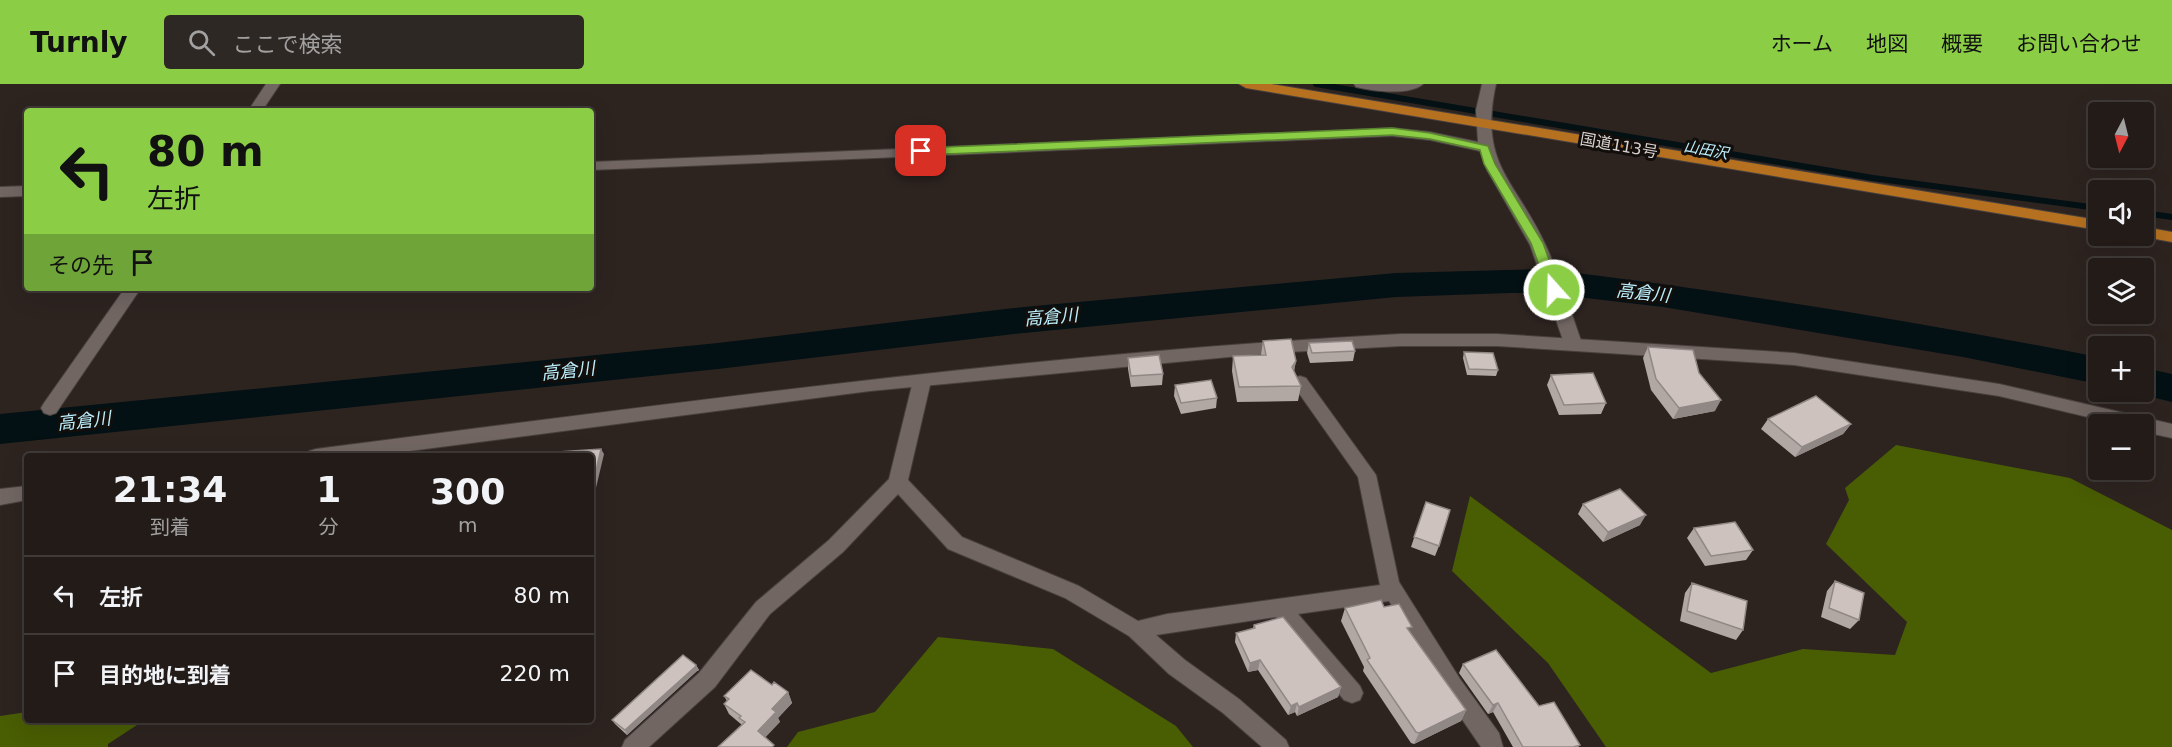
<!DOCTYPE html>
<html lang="ja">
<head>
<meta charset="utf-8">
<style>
	body { margin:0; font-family:"DejaVu Sans","Noto Sans JP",sans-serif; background:#2e2825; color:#f1f3f6; height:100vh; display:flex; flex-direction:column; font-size:22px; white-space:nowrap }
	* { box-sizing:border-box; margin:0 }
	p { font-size:20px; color:#a2a1a2 }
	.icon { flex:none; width:33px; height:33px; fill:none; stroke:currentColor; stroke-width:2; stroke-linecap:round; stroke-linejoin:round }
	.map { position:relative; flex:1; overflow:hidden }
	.drawer { position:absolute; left:24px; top:369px; width:570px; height:270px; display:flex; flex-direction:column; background:#221b18; border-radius:6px; box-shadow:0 6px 24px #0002,0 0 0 2px #3f3937 }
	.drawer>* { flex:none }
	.hud { position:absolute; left:24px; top:24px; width:570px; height:183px; border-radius:6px; box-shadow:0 6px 24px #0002,0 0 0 2px #3f3937; background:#8bce46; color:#111; overflow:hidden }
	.needle { width:39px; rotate:187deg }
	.fabs { position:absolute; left:2088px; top:18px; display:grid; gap:12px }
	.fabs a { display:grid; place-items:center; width:66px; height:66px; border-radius:6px; background:#221b18; box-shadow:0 6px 24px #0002,0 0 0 2px #3f3937; font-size:30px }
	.pin { position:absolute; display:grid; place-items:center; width:51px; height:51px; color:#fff; margin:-26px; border-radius:12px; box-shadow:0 3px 9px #0006 }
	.me { position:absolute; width:66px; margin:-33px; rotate:340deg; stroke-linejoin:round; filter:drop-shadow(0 0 4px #0008) }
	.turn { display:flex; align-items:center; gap:21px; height:126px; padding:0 24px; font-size:27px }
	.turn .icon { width:78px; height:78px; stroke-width:2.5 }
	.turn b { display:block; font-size:42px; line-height:51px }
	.then { display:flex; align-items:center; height:57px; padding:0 24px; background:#0003; gap:12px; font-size:22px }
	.eta { display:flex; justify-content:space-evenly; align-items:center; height:102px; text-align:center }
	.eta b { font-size:36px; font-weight:600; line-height:42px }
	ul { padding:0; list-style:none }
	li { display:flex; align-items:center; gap:18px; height:78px; padding:0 24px; border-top:2px solid #3f3937 }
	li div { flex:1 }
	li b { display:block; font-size:22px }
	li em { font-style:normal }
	header { display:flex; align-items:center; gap:36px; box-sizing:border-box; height:84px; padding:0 30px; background:#8bce46; color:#111 }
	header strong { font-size:28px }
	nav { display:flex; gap:33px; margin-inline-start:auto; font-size:21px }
	.search { width:420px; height:54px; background:#2e2825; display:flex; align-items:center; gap:15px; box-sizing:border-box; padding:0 21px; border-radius:6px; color:#a2a1a2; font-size:22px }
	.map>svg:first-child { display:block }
</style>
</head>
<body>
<header>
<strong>Turnly</strong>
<div class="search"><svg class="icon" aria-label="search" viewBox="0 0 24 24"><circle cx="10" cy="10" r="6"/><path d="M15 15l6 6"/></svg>ここで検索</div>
<nav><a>ホーム</a><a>地図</a><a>概要</a><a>お問い合わせ</a></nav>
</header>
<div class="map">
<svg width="2172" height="663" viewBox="0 0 2172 663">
	<rect width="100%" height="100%" fill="#2d2420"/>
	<path fill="#495d03" d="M1896,361L2070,394L2172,446V663H1606L1548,579L1452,487L1470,412L1711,589L1803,565L1895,571L1907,538L1826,460L1849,416L1845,404Z
		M938,553L1053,565L1176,642L1193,663H787L798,648L875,628Z
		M27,628V636L143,637L108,660V663H0V632Z"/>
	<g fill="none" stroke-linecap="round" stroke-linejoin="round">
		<path stroke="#031014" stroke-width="6" d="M1316,0L1873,94L2098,124
			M2144,129L2172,133"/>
		<path fill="#031014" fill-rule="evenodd" d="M1543,185C1729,207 1914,237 2098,273V300L1963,273L1663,223L1543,209H1510L1396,213L1014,250L718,285L0,360V330L718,259L1014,224L1396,189Z
			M2144,284L2172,290V318L2131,308H2144Z"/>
		<defs>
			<path id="minor" d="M266,0H280L262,27H248Z
				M1354,0H1423C1410,12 1372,7 1356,3Z
				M1482,0H1496C1478,81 1516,96 1546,162C1561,194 1571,229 1583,262L1580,266H1568L1565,262L1530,161L1487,86L1480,67L1430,56L1392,52L591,86V78L1392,44L1430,48L1478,58L1476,26Z
				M27,102V112L0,113V103Z
				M125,204H141L56,329L50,331L44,329L41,324L44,319Z
				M922,291L928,293L931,297L908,396L962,453L1079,502L1138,537L1167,530L1380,501L1358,393L1291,298L1294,294L1300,292L1306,294L1376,391L1399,498L1460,595L1499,649L1503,663H1481L1444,609L1389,517L1298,530L1360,602L1363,609L1360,616L1352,619L1344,616L1276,533L1156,551L1185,576L1239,615L1286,656L1289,663H1262L1223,629L1169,590L1129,552L1065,514L948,465L898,410L843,468L770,530L715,603L649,663H622L625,656L699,589L756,518L829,456L889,395L913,297L916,293Z"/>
			<path id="tertiary" d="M1401,250H1497L1794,269L1999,300L2172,340V354L2144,348V340H2117L1999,312L1794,281L1497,262H1401L1271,269L870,307L371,372H307L309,367L316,365C677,319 1038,269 1401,250Z
				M27,402V416L0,421V405Z"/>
			<path id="trunk" d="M1239,0H1271L2098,136V146L1246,4Z
				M2144,143L2172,148V158L2139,152H2144Z"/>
		</defs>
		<use href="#minor" stroke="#48403d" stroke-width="2"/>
		<use href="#tertiary" stroke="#48403d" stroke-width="2"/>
		<use href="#trunk" stroke="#48403d" stroke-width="2"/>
		<use href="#minor" fill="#716662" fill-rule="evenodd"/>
		<use href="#tertiary" fill="#716662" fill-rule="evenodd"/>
		<use href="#trunk" fill="#b67120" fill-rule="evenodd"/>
	</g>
	<path fill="#b1a7a3" d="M1263,257L1296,277L1294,287L1301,302L1298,317L1237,318L1232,287L1233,272L1261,271Z
		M1309,259L1355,267L1353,277L1310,279L1307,269Z
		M1648,263L1699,289L1715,327L1673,335L1651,306L1643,274Z
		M1464,268L1498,286L1496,292L1467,291L1463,274Z
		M1128,274L1163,290L1162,301L1131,303L1128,285Z
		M1551,291L1606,319L1601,330L1559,331L1547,301Z
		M1175,301L1217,314L1216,324L1181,330L1174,312Z
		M1768,335L1851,340L1843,350L1795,373L1761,345Z
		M1426,418L1439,462L1435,472L1411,463Z
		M1583,420L1640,441L1603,458L1578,430Z
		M1694,444L1753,466L1746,476L1705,482L1687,454Z
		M1835,497L1859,536L1850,545L1821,533L1827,507Z
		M1692,499L1743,546L1736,556L1680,537L1685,509Z
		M1345,524L1410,548L1466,626L1461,637L1414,660L1411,659L1363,587L1364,583L1341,537Z
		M1254,541L1341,603L1338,613L1297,632L1295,628L1288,631L1258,586L1248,588L1235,558L1236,549L1253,544Z
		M1463,580L1539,622L1580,661L1578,663H1513L1493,628L1488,630L1459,589Z
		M696,581L699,586L697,587L627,651L615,640L612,636Z
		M772,601L788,608L792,619L778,634L780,638L742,641L729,630L724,620L727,617L724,612Z"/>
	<path fill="#908885" d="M1296,277L1293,292L1292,283Z
		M1721,316L1715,327L1673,335L1679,324Z
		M1851,340L1843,350L1795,373L1802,363Z
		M601,365L604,370L591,425V408Z
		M1646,431L1640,441L1603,458L1608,448Z
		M1260,576L1258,586L1248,588L1250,579Z
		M696,581L699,586L697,587L627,651L625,646Z
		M1341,603L1338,613L1297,632L1299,623Z
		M788,608L792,619L778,634L780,638L762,657L758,647L772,625Z
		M1297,619L1295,628L1288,631L1291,622Z
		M1498,619L1493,628L1488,630L1493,621Z
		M1466,626L1461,637L1414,660L1419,649Z"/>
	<path fill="#cec2be" stroke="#908885" stroke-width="1.5" d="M1291,255L1296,277L1292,283L1301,302L1239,303L1233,272L1266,271L1263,257Z
		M1352,257L1355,267L1312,269L1309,259Z
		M1648,263L1693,266L1699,289L1721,316L1679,324L1656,295Z
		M1464,268L1493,269L1498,286L1469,285Z
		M1159,271L1163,290L1131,292L1128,274Z
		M1593,289L1606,319L1564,321L1551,291Z
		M1211,296L1217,314L1181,319L1175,301Z
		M1816,312L1851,340L1802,363L1768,335Z
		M601,365L591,408V372H527L528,370Z
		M1620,405L1646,431L1608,448L1583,420Z
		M1426,418L1450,426L1439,462L1414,453Z
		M1735,438L1753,466L1711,472L1694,444Z
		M1835,497L1864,509L1859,536L1829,524Z
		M1692,499L1747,517L1743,546L1687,527Z
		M1381,516L1384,523L1399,520L1412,543L1407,544L1466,626L1419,649L1416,648L1367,576L1370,574L1345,524Z
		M1283,533L1341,603L1299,623L1297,619L1291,622L1260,576L1250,579L1236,549L1255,544L1254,541Z
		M1496,566L1539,622L1554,618L1580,661L1573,663H1523L1498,619L1493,621L1463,580Z
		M683,571L696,581L695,583L625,646L612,636Z
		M751,586L772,601L774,598L788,608L772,625L776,628L758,647L774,661L772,663H718L745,638L739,634L741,632L724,620L729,615L724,612Z"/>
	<path fill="#8bce46" stroke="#5a862e" stroke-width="1.5" d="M1392,44L1430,49L1488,62L1495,80L1543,159L1560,206L1559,209L1554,210L1548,206L1531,159L1484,80L1480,66L1430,55L1392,51L921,71L916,67L921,64Z"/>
	<g text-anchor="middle" stroke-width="6" stroke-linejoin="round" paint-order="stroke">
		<g font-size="15" font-style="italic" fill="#bbeefb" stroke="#120e0c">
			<text transform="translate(1706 66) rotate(10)" y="5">山田沢</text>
		</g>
		<g font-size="16" fill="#d8d1cf" stroke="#120e0c">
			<text transform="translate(1619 61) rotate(10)" y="6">国道113号</text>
		</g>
		<g font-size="18" font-style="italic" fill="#bbeefb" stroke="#120e0c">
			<text transform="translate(1643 209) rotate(6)" y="6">高倉川</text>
			<text transform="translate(1051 233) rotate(-5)" y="6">高倉川</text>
			<text transform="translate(568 287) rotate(-6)" y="6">高倉川</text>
			<text transform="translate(84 337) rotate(-6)" y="6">高倉川</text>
		</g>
	</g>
</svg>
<div class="fabs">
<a><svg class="needle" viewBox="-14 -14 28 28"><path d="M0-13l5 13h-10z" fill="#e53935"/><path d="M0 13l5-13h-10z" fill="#a2a1a2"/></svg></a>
<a><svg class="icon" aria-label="sound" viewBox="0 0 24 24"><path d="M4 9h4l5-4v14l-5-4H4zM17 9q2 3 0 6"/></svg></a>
<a><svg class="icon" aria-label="layers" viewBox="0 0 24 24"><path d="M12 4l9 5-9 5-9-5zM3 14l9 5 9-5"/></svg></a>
<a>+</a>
<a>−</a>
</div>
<div class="pin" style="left:921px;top:67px;background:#d93025"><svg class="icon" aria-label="arrive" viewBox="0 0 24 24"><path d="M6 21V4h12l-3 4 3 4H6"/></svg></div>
<svg class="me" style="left:1554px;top:206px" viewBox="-20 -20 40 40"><circle r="17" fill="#8bce46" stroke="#fff" stroke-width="3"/><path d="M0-11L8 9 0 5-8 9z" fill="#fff"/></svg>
<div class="hud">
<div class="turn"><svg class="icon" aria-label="left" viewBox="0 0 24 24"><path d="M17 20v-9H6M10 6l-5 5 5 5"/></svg><div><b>80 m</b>左折</div></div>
<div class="then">その先<svg class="icon" aria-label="arrive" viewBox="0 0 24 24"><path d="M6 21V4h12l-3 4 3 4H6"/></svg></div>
</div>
<section class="drawer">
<div class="eta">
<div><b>21:34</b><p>到着</p></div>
<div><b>1</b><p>分</p></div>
<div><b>300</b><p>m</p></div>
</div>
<ul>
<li><svg class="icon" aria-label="left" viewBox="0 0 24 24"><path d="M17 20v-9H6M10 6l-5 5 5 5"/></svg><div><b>左折</b></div><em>80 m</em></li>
<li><svg class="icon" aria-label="arrive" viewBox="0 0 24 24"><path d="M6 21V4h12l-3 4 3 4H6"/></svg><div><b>目的地に到着</b></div><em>220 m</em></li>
</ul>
</section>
</div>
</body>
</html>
